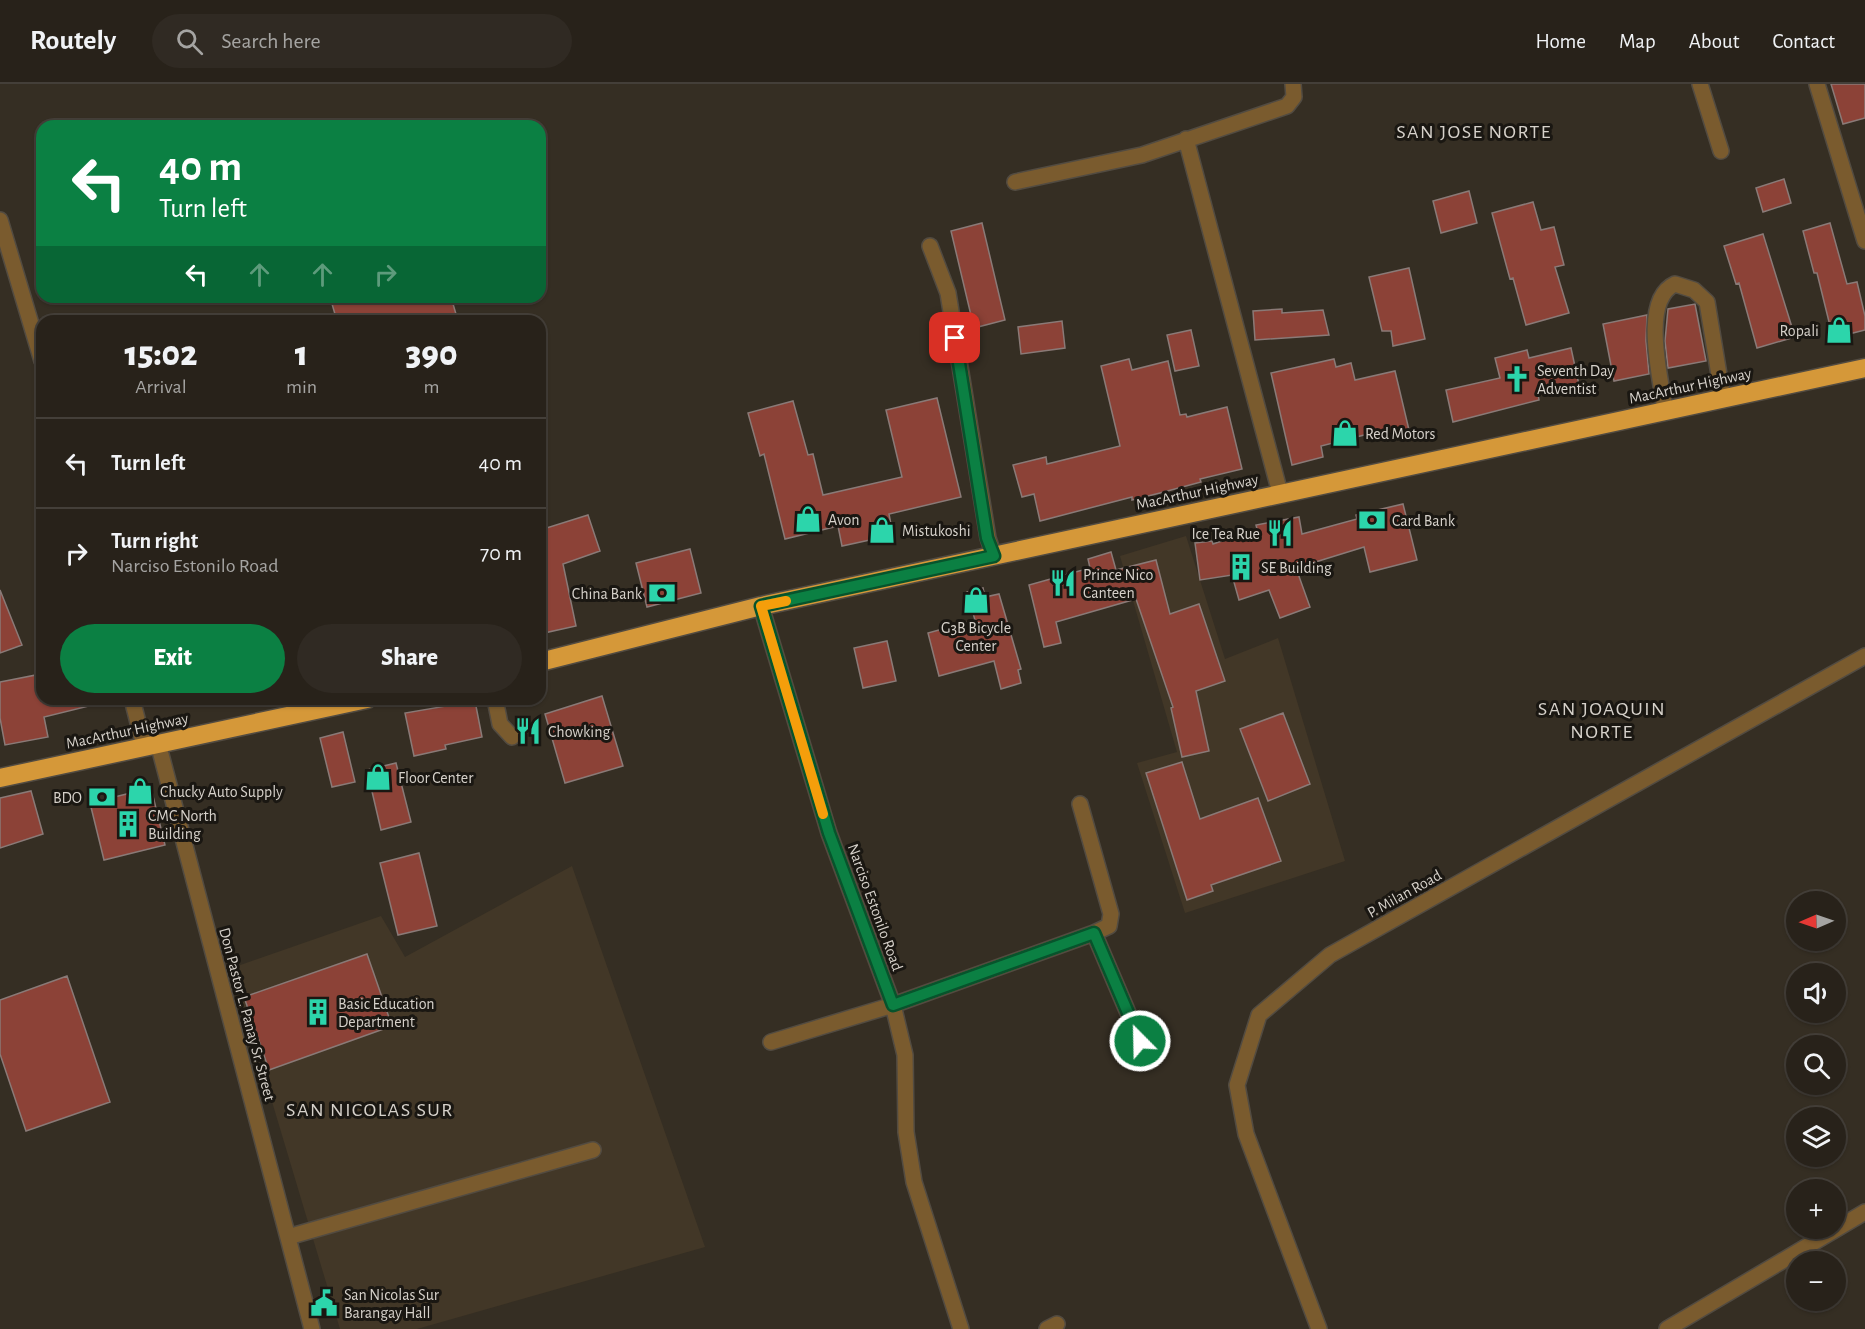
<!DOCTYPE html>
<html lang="en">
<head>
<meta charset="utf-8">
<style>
	body { margin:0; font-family:"Alegreya Sans",sans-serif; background:#302a23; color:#f1f3f6; height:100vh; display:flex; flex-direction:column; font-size:22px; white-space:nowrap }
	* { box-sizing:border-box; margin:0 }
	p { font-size:20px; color:#a5a4a2 }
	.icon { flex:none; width:33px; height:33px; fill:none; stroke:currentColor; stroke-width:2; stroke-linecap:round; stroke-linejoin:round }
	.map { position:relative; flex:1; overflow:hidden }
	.details { position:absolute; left:36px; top:231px; width:510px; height:390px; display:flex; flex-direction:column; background:#28221a; border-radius:18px; box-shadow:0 2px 4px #0004,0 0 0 2px #443f39 }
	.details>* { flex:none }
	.hud { position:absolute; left:36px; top:36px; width:510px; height:183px; border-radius:18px; box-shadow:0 2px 4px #0004,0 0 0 2px #443f39; background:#0b8043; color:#fff; overflow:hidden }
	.needle { width:39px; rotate:268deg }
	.tools { position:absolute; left:1786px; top:807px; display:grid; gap:12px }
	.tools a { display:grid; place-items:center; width:60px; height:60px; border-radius:50%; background:#28221a; box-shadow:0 2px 4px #0004,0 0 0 2px #443f39; font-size:30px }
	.pin { position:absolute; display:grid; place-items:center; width:51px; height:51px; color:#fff; margin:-26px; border-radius:12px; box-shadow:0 3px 9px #0006 }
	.me { position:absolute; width:66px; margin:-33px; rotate:337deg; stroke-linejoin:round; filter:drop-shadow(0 0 4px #0008) }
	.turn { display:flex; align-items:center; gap:21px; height:126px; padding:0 24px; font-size:27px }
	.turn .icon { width:78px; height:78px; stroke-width:2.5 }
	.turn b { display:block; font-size:42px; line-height:51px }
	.lanes { display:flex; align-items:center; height:57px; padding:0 24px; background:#0003; justify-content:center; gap:30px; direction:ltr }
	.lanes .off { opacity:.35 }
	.eta { display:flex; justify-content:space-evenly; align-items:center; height:102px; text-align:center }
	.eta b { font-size:36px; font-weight:800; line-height:42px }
	.primary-button { display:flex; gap:12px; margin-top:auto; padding:12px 24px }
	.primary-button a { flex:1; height:69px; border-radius:36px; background:#0b8043; color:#fff; font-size:24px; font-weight:800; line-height:69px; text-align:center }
	.primary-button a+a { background:#302a23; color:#f1f3f6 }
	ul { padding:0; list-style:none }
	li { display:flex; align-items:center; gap:18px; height:90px; padding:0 24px; border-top:2px solid #443f39 }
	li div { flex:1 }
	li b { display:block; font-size:22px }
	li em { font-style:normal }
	header { display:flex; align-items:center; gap:36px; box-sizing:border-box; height:84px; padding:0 30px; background:#28221a; border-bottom:2px solid #443f39 }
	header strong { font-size:28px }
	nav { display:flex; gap:33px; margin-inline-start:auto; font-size:21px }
	.search { width:420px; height:54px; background:#302a23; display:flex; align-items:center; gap:15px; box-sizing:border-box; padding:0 21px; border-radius:33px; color:#a5a4a2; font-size:22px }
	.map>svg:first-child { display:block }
</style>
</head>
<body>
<header>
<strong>Routely</strong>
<div class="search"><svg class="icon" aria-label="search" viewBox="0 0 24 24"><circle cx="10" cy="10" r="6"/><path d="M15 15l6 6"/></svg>Search here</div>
<nav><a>Home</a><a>Map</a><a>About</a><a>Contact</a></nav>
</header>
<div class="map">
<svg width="1865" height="1245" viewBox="0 0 1865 1245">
	<rect width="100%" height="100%" fill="#352e23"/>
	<path fill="#423727" d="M1186,452L1225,575L1278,554L1345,777L1185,829L1137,679L1177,668L1120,472Z
		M572,782L705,1163L417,1245H340L232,884L381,832L405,873Z"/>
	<path fill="#8c4237" stroke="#8a7a77" stroke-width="1.5" d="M1831,0H1865V34L1843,40Z
		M1784,95L1791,119L1763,128L1756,104Z
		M1469,107L1477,139L1441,149L1433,117Z
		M1533,118L1541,146L1554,143L1564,181L1555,183L1569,229L1526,241L1513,194L1510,195L1492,129Z
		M982,139L1005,236L974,244L951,147Z
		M1830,139L1847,200L1857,198L1865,232V246L1833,254L1817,189H1814L1803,147Z
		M1763,150L1795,253L1757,264L1739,199L1736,200L1724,162Z
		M1409,184L1425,255L1393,262L1391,247H1382L1369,193Z
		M330,213H451L458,237H337Z
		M1695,220L1706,277L1668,284L1665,257L1668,225Z
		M1282,225V229L1323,226L1329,251L1255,256L1253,227Z
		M1647,231L1646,257L1649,290L1614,297L1603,240Z
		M1062,237L1065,264L1021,270L1018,243Z
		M1191,246L1199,282L1175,287L1167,251Z
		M1571,264L1579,301L1538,310L1539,316L1453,338L1446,306L1500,294L1495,274L1527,266L1529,274Z
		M1129,275L1132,286L1168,277L1180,331L1186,330L1187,333L1227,323L1242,385L1200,395L1201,398L1160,409L1132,416V413L1040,437L1034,410L1022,413L1013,381L1046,373L1047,380L1120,362L1101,282Z
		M1334,275L1336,283L1351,279L1355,296L1395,287L1409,346L1373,354L1372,349L1321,362L1323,373L1292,381L1271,289Z
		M937,314L961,413L889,430L893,451L842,462L838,442L785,455L764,370L760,372L748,329L793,317L808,371L813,370L823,411L902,393L886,326Z
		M1403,420L1417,476L1370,488L1364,463L1296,484L1310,523L1280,534L1269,506L1239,516L1232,491L1200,496L1195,459L1212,457L1213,460L1257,445L1256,441L1299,433L1302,450L1357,435L1356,431Z
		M588,431L600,467L563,480L576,542L544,549L540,532V446Z
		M690,465L701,509L647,523L636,479Z
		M1111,468L1116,486L1156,476L1170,530L1199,520L1225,597L1196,607L1209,667L1182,673L1171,624L1173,623L1136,515L1056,538L1061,559L1044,563L1029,501L1090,484L1088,475Z
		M983,504L985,513L999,510L1021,585L1018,586L1021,599L1001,605L994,577L939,592L928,549L975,536L967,508Z
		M0,506L22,561L0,569Z
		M887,557L896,597L863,604L854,564Z
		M36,591L41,615H92L93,621L44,633L48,653L5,661L0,634V598Z
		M602,612L623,682L565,699L545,630Z
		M475,617L482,653L445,661L446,665L414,672L405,629Z
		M1283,629L1310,700L1268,717L1240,645Z
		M343,648L355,698L332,703L320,654Z
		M1182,678L1200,735L1258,714L1281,777L1211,801L1213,807L1187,816L1146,689Z
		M396,679L411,738L381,746L367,686Z
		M151,704L165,761L104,776L90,719Z
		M31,707L43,750L0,764V714Z
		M419,769L437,842L398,851L380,779Z
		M367,870L392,942L269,986L244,913Z
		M67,892L110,1018L26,1047L0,970V916Z"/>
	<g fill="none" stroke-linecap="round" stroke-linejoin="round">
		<defs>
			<path id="minor" d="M1700,0L1721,67
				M1817,0L1865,157
				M1186,55L1280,409
				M1015,98L1142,71L1287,22L1294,13L1293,0
				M0,136L42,277
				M930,162L948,209L988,454L994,472
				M1665,326C1661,295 1640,216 1675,200L1694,206L1707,218L1723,315
				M761,522L829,749L893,921L905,971L906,1048L914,1098L961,1245
				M132,615L144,662
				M495,615L500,640L512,653
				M158,659L312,1245
				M1080,720L1111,830L1109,842L1094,849
				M771,958L893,921L1094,849L1140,957
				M288,1153L593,1066
				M1047,1245L1057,1240
				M1319,1245L1246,1050L1237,1001L1259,931L1330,871L1865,572
				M1667,1245L1865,1128"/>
			<path id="highway" d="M540,578L761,522L1865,284
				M0,694L367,615"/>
		</defs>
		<use href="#minor" stroke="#524b41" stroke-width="18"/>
		<use href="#highway" stroke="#524b41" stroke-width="21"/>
		<use href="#minor" stroke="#7a5b2e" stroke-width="15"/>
		<use href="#highway" stroke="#d59839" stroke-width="18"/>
	</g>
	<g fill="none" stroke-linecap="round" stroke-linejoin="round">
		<defs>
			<path id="route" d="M955,254L987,454L994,472L761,522L829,749L893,921L1094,849L1140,957"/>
		</defs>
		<use href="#route" stroke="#07532c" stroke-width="15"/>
		<use href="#route" stroke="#0b8043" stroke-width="10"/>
		<path stroke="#f59e0b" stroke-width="10" d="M786,517L761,522L823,730"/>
	</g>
	<defs>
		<symbol id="shop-bare" viewBox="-9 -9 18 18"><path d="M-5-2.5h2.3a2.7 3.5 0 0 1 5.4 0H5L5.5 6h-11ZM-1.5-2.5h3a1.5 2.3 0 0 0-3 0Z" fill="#2cd5ab" stroke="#1a1712" stroke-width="2.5" paint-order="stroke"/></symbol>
		<symbol id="church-bare" viewBox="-9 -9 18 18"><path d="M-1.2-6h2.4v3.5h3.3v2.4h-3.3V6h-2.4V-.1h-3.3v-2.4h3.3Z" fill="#2cd5ab" stroke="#1a1712" stroke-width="2.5" paint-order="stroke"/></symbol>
		<symbol id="bank-bare" viewBox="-9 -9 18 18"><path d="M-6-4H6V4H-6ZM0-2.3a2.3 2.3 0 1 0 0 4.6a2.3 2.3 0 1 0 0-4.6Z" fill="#2cd5ab" stroke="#1a1712" stroke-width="2.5" paint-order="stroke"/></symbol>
		<symbol id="restaurant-bare" viewBox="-9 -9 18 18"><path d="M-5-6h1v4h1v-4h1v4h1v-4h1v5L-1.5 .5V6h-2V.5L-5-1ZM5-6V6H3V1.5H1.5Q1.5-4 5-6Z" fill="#2cd5ab" stroke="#1a1712" stroke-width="2.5" paint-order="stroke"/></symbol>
		<symbol id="building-bare" viewBox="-9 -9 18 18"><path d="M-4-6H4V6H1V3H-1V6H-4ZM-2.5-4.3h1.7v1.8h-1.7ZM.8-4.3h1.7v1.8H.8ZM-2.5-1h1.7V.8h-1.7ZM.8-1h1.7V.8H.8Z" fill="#2cd5ab" stroke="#1a1712" stroke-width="2.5" paint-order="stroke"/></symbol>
		<symbol id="civic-bare" viewBox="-9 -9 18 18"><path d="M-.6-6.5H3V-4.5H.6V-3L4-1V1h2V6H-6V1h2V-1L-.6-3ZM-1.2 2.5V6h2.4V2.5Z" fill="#2cd5ab" stroke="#1a1712" stroke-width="2.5" paint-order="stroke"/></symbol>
	</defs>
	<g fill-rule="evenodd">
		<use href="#shop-bare" x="1820" y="227" width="38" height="38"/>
		<use href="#church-bare" x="1498" y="276" width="38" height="38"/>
		<use href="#shop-bare" x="1326" y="330" width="38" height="38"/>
		<use href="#shop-bare" x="789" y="416" width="38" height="38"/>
		<use href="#bank-bare" x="1353" y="417" width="38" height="38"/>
		<use href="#shop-bare" x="863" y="427" width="38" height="38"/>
		<use href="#restaurant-bare" x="1261" y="430" width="38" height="38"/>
		<use href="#building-bare" x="1222" y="464" width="38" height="38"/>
		<use href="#restaurant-bare" x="1044" y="480" width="38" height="38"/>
		<use href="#bank-bare" x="643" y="490" width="38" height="38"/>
		<use href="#shop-bare" x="957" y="497" width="38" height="38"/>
		<use href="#restaurant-bare" x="509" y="628" width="38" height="38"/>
		<use href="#shop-bare" x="359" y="674" width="38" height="38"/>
		<use href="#shop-bare" x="121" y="688" width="38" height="38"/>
		<use href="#bank-bare" x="83" y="694" width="38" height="38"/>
		<use href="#building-bare" x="109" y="721" width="38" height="38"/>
		<use href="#building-bare" x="299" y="909" width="38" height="38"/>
		<use href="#civic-bare" x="305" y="1200" width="38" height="38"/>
	</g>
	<g text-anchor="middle" stroke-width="6" stroke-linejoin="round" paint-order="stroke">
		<g font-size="16" fill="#d6d1ca" stroke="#1a1712" text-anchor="start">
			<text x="1819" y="252" text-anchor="end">Ropali</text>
			<text x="1537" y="292">Seventh Day<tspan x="1537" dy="18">Adventist</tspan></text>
			<text x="1365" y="355">Red Motors</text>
			<text x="828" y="441">Avon</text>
			<text x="1392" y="442">Card Bank</text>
			<text x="902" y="452">Mistukoshi</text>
			<text x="1260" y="455" text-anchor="end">Ice Tea Rue</text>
			<text x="1261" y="489">SE Building</text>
			<text x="1083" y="496">Prince Nico<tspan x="1083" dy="18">Canteen</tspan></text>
			<text x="642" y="515" text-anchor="end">China Bank</text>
			<text x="976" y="549" text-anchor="middle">G3B Bicycle<tspan x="976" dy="18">Center</tspan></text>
			<text x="548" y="653">Chowking</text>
			<text x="398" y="699">Floor Center</text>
			<text x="160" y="713">Chucky Auto Supply</text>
			<text x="82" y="719" text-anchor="end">BDO</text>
			<text x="148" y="737">CMC North<tspan x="148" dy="18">Building</tspan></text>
			<text x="338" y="925">Basic Education<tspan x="338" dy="18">Department</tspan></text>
			<text x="344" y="1216">San Nicolas Sur<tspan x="344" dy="18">Barangay Hall</tspan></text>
		</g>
		<g font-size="16" fill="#d6d1ca" stroke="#1a1712">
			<text transform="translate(1690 301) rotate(-12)" y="6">MacArthur Highway</text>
			<text transform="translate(1197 407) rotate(-12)" y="6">MacArthur Highway</text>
			<text transform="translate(127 646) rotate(-12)" y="6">MacArthur Highway</text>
			<text transform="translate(1404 809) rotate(-29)" y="6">P. Milan Road</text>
			<text transform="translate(876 823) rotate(70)" y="6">Narciso Estonilo Road</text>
			<text transform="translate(248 930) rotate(75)" y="6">Don Pastor L. Panay Sr. Street</text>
		</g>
		<g font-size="20" letter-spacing="1.5" fill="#d6d1ca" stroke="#1a1712">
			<text x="1474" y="54">SAN JOSE NORTE</text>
			<text x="1602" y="631">SAN JOAQUIN<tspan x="1602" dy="23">NORTE</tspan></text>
			<text x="370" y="1032">SAN NICOLAS SUR</text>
		</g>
	</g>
</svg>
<div class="tools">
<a><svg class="needle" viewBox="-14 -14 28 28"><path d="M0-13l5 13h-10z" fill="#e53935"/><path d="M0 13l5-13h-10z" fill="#a5a4a2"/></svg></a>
<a><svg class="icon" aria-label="sound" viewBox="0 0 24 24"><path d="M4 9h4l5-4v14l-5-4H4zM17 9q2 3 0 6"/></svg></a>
<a><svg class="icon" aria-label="search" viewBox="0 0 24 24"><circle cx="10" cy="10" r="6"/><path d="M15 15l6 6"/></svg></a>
<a><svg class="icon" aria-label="layers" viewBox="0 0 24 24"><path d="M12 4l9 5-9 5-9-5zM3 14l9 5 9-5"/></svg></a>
<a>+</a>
<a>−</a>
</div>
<div class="pin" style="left:955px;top:254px;background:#d93025"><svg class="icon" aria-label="arrive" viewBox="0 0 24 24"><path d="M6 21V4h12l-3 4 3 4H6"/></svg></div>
<svg class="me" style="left:1140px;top:957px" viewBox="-20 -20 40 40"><circle r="17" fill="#0b8043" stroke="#fff" stroke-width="3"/><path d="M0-11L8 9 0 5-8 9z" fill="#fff"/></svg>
<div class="hud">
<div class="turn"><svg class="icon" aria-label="left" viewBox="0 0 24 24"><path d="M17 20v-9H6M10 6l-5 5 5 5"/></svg><div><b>40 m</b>Turn left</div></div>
<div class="lanes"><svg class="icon" aria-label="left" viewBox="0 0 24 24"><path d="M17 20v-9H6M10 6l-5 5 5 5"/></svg><svg class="icon off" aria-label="ahead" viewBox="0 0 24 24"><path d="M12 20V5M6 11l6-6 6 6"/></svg><svg class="icon off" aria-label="ahead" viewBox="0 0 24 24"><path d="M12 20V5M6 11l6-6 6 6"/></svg><svg class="icon off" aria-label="right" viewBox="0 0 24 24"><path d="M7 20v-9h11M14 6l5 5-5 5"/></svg></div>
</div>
<section class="details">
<div class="eta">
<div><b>15:02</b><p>Arrival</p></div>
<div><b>1</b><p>min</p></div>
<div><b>390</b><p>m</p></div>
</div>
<ul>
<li><svg class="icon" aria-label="left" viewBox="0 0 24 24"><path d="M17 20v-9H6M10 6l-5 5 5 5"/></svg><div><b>Turn left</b></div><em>40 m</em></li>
<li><svg class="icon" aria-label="right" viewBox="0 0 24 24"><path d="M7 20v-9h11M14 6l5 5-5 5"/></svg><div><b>Turn right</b><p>Narciso Estonilo Road</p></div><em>70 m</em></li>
</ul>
<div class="primary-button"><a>Exit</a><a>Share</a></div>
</section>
</div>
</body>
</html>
